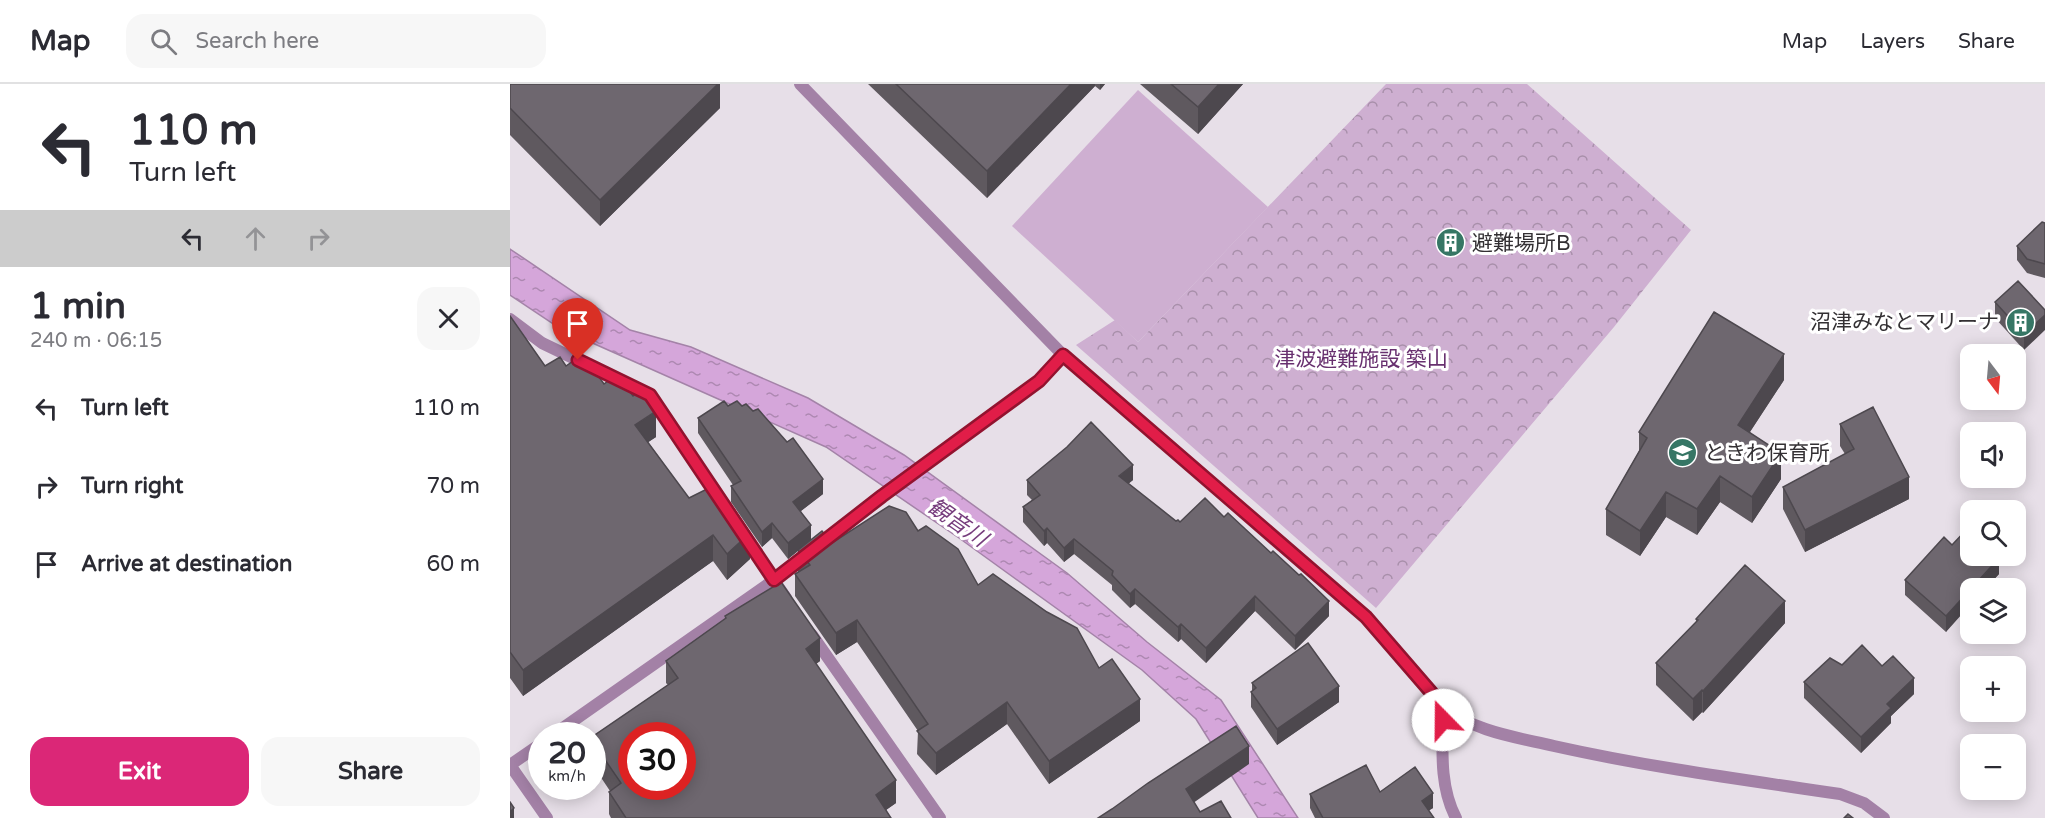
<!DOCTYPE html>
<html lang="en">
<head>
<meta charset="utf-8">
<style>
	body { margin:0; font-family:"Varela Round","Noto Sans JP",sans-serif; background:#f7f7f7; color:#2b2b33; height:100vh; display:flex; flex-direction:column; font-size:22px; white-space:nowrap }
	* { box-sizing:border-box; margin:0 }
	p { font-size:20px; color:#7c7c81 }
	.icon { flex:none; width:33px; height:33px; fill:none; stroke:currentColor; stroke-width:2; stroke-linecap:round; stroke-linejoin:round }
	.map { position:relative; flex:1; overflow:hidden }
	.panel { display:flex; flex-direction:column; background:#fff; width:510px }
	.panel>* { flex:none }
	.top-card { background:#fff; color:#2b2b33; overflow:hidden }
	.needle { width:39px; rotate:164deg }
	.fabs { position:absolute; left:1450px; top:260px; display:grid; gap:12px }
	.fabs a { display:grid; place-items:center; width:66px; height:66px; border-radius:12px; background:#fff; box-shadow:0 3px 15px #0003; font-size:30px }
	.speed { position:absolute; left:18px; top:638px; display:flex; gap:12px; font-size:30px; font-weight:700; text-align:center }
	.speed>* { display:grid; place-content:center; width:78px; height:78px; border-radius:50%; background:#fff; box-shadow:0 3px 15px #0003; line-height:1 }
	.speed small { font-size:15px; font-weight:400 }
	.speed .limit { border:9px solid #d22; background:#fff; color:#111 }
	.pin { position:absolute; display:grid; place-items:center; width:51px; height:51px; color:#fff; margin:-62px -26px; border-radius:50% 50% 50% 0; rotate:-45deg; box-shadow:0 0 6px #0007 }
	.pin .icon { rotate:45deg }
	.me { position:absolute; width:66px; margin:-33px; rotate:338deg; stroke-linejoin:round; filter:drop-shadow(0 0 4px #0008) }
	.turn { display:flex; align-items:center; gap:21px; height:126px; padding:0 30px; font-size:27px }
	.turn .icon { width:78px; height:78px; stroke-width:2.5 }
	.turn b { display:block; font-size:42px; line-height:51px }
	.lanes { display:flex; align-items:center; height:57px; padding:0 30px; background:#0003; justify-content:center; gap:30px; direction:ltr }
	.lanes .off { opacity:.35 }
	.round { display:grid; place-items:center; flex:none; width:63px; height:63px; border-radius:18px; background:#f7f7f7 }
	.headline { display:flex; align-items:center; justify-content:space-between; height:102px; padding:0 30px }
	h1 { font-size:36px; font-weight:700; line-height:45px }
	.primary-button { display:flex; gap:12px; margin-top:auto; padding:12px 30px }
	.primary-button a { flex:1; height:69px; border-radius:18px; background:#db2777; color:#fff; font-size:24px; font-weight:700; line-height:69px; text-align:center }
	.primary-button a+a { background:#f7f7f7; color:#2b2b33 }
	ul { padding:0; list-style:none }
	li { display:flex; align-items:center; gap:18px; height:78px; padding:0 30px }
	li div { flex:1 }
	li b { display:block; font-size:22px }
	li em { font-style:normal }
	header { display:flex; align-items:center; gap:36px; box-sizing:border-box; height:84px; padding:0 30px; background:#fff; border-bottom:2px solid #e1e1e2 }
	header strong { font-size:28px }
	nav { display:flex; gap:33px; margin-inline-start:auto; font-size:21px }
	.search { width:420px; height:54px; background:#f7f7f7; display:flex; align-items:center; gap:15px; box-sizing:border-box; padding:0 21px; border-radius:18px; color:#7c7c81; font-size:22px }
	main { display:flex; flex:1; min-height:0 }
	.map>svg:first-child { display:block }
</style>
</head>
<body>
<header>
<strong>Map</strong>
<div class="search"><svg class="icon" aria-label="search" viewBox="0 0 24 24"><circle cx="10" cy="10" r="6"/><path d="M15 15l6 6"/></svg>Search here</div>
<nav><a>Map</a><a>Layers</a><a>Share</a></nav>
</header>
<main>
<section class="panel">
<div class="top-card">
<div class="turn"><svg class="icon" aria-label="left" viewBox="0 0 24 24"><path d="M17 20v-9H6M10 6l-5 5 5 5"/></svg><div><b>110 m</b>Turn left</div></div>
<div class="lanes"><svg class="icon" aria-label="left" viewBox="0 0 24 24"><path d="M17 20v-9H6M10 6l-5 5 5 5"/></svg><svg class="icon off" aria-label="ahead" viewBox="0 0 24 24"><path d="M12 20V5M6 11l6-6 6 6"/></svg><svg class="icon off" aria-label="right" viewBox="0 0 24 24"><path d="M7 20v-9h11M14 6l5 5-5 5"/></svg></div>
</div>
<div class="headline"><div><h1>1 min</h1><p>240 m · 06:15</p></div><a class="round"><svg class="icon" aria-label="close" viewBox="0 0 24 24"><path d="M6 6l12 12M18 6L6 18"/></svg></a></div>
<ul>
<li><svg class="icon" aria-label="left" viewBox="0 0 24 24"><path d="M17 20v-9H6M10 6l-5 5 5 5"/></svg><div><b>Turn left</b></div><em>110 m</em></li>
<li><svg class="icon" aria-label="right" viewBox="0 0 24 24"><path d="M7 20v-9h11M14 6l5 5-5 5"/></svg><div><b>Turn right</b></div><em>70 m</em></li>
<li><svg class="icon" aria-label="arrive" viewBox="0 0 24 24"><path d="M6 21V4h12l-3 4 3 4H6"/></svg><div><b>Arrive at destination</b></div><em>60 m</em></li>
</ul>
<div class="primary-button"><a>Exit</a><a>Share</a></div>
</section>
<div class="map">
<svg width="1535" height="734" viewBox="0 0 1535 734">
	<defs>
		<pattern id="park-crowns" width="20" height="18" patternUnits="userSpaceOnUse" patternTransform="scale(1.5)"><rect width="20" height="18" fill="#ceafd1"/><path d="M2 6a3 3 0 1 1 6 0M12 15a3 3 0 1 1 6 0" fill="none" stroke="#a88faa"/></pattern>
		<pattern id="water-ripples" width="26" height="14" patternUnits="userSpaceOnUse" patternTransform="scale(1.5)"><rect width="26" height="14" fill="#d5a6da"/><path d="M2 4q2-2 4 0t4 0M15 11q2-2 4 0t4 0" fill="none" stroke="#ad88b1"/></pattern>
	</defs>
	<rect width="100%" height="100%" fill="#e7dfe8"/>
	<path fill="url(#park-crowns)" d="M876,0H1017L1181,146L1104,243L866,524L566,261L605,236L628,258Z"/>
	<path fill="#ceafd1" d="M628,6L758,123L628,258L502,142Z"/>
	<path fill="url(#water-ripples)" stroke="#a483a8" stroke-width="1.5" d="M0,165L120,246L181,263L298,314L394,371L557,489L637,558L711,616L788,734H748L686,635L632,586L449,454L316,363L51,245L0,211Z"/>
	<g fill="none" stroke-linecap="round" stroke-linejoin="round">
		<path stroke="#a381a6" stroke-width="12" d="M290,0L553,271L856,533L933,622C964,648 1006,653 1044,662C1138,683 1235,696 1330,710L1354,719L1374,734
			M0,235L32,259L140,311L209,415
			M230,447L276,514
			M302,551L430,734
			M933,622C933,659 928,700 946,734
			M43,651L264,496L372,412L529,297L553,271
			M0,681L32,659"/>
		<path stroke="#a381a6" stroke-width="12" d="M0,681L37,734"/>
	</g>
	<path fill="#5f595f" d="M0,0H210V24L90,142L0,51Z
		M358,0H595L590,6L585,2L477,114Z
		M630,0H733L688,50Z
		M1535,139V194L1517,189L1507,176V162Z
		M1485,218L1535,226L1514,266L1485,234Z
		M0,232L35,282H56L70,279L94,300L146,353L138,358L179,414L240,475L217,496L203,477L13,612L0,594Z
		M1274,296L1240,348L1271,395L1242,439L1210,418L1187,451L1156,433L1130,472L1096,451V425L1129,367V348Z
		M188,334L313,410L291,427L301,455L322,459L408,447L468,501L589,584L630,637L539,700L497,640L426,691L407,670L408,647L347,558L326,571L285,512V490L288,488V467L278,475L262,454L252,463L221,418V402L223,401L188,349Z
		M1330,340L1399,415L1295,468L1273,425V403L1335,370L1330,362Z
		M517,396H623L618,400L666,437L670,438L819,532L785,566L745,527L696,579L671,555L668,558L625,520L620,524L602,506V501L564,470L554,478L537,459L534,462L513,438V423L522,416L517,411Z
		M1489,490L1476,504H1461L1436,548L1395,511V496Z
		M215,532L310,577L306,580L386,719L376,726L381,734H101L99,730V708L100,707L82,680V653L158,601L156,599V577L215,535Z
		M1186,535L1275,539L1193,629L1192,628L1183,637L1146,601V579L1186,538Z
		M1332,581L1372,582L1404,610L1381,632V639L1351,669L1294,614V598Z
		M742,599L829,618L767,661L741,623V608L742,607Z
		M870,708L923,724L919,726L924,734H805L800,724V710Z"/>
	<path fill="#4d484e" d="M208,0H210V24L90,142V116Z
		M561,0H585V2L477,114V87Z
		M590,0H595L590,6Z
		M709,0H733L688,50V23Z
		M1535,231V246L1514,266V250Z
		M1274,270V296L1228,366V341Z
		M146,327V353L125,367V341Z
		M1271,369V395L1242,439V413Z
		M623,381V396L609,407V392Z
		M1210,392V418L1187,451V425Z
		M1399,393V415L1295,468V446Z
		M313,395V410L283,433V418Z
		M1156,408V433L1130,472V447Z
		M262,439V454L252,463V448Z
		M301,441V456L278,475V459Z
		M537,444V459L534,462V447Z
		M240,449V475L217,496V470Z
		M203,451V477L13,612V586Z
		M564,455V470L554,478V464Z
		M1489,474V490L1476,504H1462Z
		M625,505V520L620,524V510Z
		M1461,505V520L1436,548V532Z
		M745,512V527L696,579V564Z
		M819,517V532L785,566V552Z
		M1275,517V539L1193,629V607Z
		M347,536V558L326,571V549Z
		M671,540V555L668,558V543Z
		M310,554V577L296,587V565Z
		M1404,594V610L1381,632V639L1351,669V653L1377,620Z
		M829,602V618L767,661V645Z
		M1192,606V628L1183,637V615Z
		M630,615V637L539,700V677Z
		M497,618V640L426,691V669Z
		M739,662V680L676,724V705Z
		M386,696V719L366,733V711Z
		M923,709V724L912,731V717Z
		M4,724V734H0V728Z"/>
	<path fill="#6e676f" stroke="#4d484e" stroke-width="1.5" fill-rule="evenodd" d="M0,0H208L90,116L0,24Z
		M386,0H561L477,87Z
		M661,0H709L688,23Z
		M1532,138L1535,139V180L1517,175L1507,162Z
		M1508,197L1535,226V231L1514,250L1485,218Z
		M1204,228L1274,270L1228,341L1271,369L1242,413L1210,392L1187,425L1156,408L1130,447L1096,425L1137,354L1129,348Z
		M0,232L35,282L50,273L56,282L66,275L70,279L76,275L94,300L107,290L123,312L132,306L146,327L125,341L179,414L207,400L240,449L217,470L203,451L13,586L0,568Z
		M214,317L218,322L227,317L232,322L236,320L243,327L248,325L277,358L283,354L313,395L283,418L301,441L278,459L262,439L252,448L221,402L231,397L188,334Z
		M1363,323L1399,393L1295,446L1273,403L1344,365L1330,340Z
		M581,338L623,381L609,392L666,437L668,436L670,438L695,414L714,433L718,429L761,469L763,467L789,491L791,490L819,517L785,552L745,512L696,564L671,540L668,543L625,505L620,510L602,491L603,487L564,455L554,464L537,444L534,447L513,423L530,411L517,396L557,363Z
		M379,422L396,428L408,447L416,442L448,465L468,501L483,490L537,528L567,544L589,584L602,575L630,615L539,677L497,618L426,669L407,647L418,640L347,536L326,549L285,490L300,481L288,466L312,447L322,459Z
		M1457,445L1461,449V471H1486L1489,474L1436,532L1395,496L1434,453L1442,461Z
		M1235,481L1275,517L1193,607L1192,606L1183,615L1146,579L1188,536L1186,535Z
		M271,498L310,554L296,565L386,696L366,711L381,734H116L99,708L111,699L82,657V653L168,594L156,577L216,534L215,532ZM122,651H172V702H122Z
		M798,559L829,602L767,645L741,608L746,604L742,599Z
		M1352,561L1372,582L1383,572L1404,594L1377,620L1381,624L1351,653L1294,598L1320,574L1332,581Z
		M726,642L739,662L676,705L690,728L711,717L721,734H588L602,725L638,699Z
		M856,681L870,708L905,683L923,709L912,717L924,734H813L800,710Z
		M0,718L4,724L0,728Z
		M1338,730L1343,734H1334Z"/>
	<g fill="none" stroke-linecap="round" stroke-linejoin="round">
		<defs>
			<path id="route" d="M68,276L140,311L264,496L372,412L529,297L553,271L856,533L933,622V636"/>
		</defs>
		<use href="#route" stroke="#92132f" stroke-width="15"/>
		<use href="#route" stroke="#e11d48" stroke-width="10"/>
	</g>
	<defs>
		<symbol id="building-disc" viewBox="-11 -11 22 22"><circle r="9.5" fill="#367665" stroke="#fff"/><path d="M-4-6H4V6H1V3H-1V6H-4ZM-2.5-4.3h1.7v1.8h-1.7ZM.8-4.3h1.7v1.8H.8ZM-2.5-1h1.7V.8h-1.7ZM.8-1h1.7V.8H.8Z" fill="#fff"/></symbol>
		<symbol id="school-disc" viewBox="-11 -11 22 22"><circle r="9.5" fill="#367665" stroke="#fff"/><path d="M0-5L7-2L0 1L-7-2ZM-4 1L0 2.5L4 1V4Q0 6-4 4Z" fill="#fff"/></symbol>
	</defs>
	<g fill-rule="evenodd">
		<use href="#building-disc" x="924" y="142" width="33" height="33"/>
		<use href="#building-disc" x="1494" y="222" width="33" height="33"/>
		<use href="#school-disc" x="1156" y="352" width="33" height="33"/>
	</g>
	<g text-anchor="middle" stroke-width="6" stroke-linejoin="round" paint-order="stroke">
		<g font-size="21" fill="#333033" stroke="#fff" text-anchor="start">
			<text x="962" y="166">避難場所B</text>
			<text x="1489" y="245" text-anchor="end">沼津みなとマリーナ</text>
			<text x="1194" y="376">ときわ保育所</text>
		</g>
		<g font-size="21" fill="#68306f" stroke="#fff">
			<text x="851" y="282">津波避難施設 築山</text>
		</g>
		<g font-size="22" font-style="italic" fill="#763d7d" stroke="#fff">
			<text transform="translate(448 438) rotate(35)" y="8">観音川</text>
		</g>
	</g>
</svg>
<div class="fabs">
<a><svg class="needle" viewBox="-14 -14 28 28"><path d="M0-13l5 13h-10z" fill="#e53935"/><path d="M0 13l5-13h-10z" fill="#7c7c81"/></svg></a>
<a><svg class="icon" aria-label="sound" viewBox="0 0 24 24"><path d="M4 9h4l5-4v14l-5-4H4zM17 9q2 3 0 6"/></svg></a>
<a><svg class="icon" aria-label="search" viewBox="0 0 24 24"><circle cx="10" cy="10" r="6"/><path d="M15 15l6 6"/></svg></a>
<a><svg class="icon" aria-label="layers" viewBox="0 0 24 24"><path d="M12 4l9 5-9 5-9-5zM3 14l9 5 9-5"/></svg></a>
<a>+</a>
<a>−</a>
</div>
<div class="speed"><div>20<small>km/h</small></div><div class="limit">30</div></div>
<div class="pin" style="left:68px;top:276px;background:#d93025"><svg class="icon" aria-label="arrive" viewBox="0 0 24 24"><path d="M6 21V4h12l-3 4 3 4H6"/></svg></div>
<svg class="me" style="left:933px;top:636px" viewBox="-20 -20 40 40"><circle r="19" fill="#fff"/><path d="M0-13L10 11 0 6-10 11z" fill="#e11d48"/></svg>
</div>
</main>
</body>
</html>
